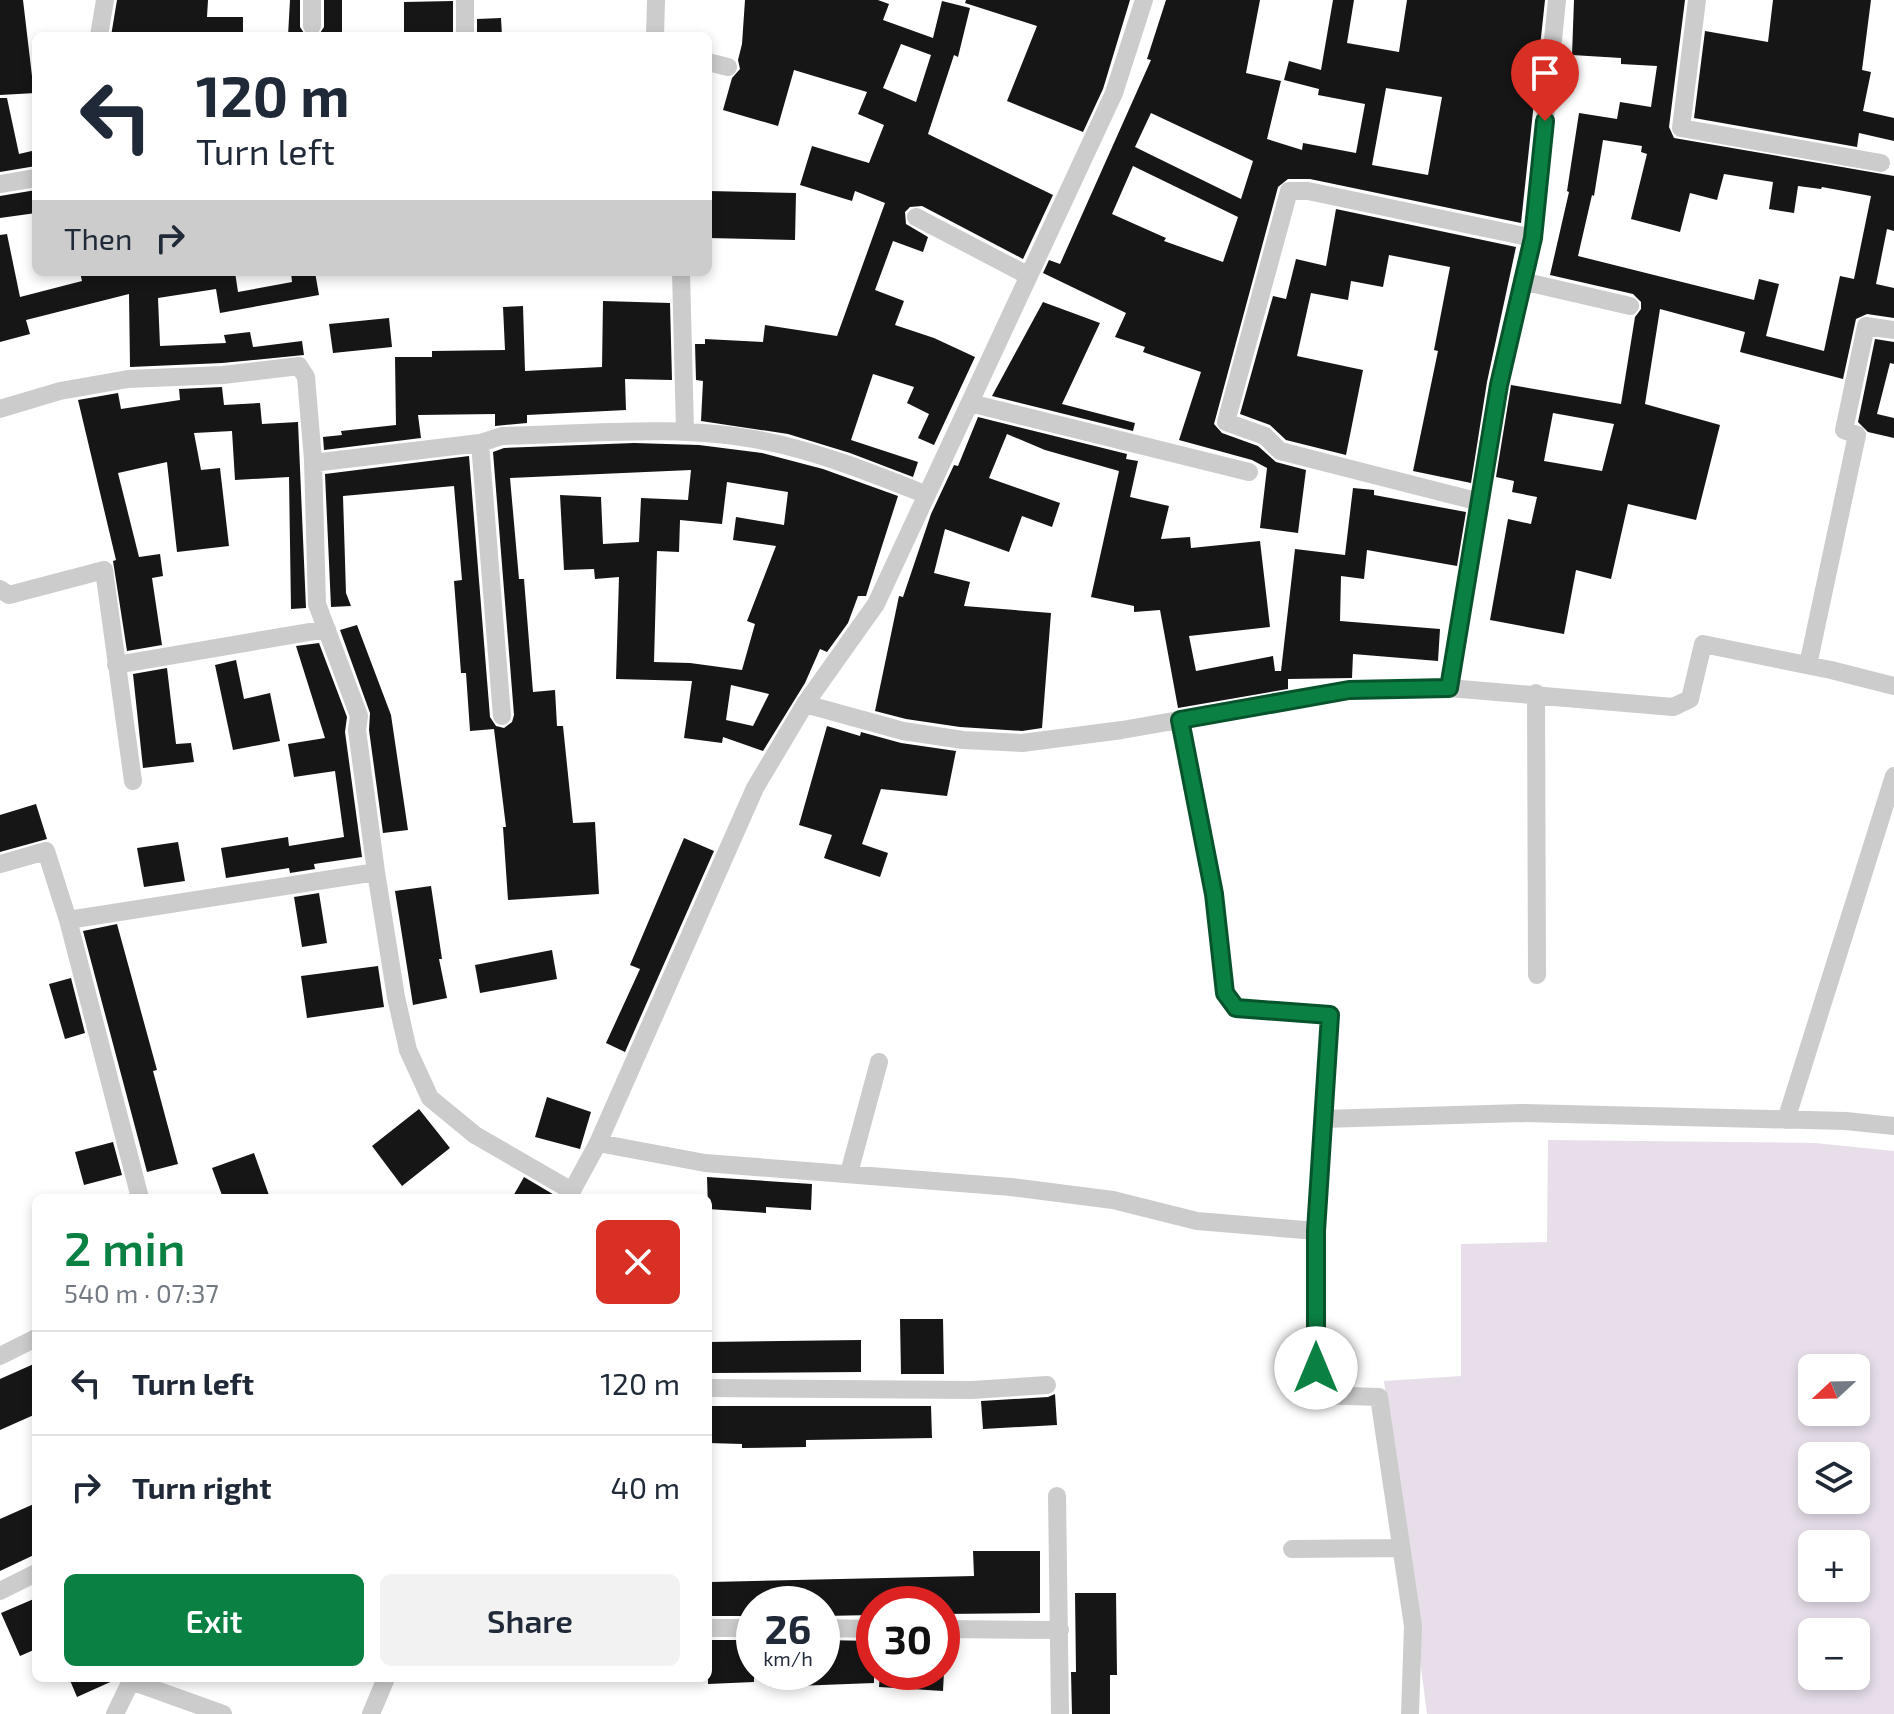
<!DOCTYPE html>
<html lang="en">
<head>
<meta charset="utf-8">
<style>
	body { margin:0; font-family:"Exo 2",sans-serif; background:#f2f2f3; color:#1f2937; height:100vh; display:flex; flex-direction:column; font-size:30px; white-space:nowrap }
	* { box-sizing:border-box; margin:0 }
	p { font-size:26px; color:#747a83 }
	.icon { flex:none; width:44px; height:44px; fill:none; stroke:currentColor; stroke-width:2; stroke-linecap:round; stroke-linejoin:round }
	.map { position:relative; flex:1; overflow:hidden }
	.drawer { position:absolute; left:32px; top:1194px; width:680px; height:488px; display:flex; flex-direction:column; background:#fff; border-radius:12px; box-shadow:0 4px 12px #0003 }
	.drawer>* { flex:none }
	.guide { position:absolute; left:32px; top:32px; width:680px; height:244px; border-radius:12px; box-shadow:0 4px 12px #0003; background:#fff; color:#1f2937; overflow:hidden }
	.needle { width:52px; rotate:248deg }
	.buttons { position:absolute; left:1798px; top:1354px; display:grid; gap:16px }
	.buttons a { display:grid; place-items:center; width:72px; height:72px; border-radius:12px; background:#fff; box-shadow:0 4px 12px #0003; font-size:40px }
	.speed { position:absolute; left:736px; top:1586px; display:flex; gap:16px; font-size:40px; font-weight:700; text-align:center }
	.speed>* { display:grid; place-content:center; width:104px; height:104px; border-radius:50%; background:#fff; box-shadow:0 4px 12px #0003; line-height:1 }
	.speed small { font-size:20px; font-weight:400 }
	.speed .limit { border:12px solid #d22; background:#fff; color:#111 }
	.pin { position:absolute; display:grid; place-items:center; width:68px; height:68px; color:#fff; margin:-82px -34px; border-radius:50% 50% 50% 0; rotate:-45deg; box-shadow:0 0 8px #0007 }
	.pin .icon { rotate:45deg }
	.me { position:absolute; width:88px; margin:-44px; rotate:0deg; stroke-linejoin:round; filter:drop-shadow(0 0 6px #0008) }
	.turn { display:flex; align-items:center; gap:28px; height:168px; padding:0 32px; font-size:36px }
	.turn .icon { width:104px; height:104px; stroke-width:2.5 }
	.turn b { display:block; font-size:56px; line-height:68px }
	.then { display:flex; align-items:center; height:76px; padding:0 32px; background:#0003; gap:16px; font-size:30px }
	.round { display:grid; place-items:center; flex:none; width:84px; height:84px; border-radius:12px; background:#f2f2f3 }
	.overview { display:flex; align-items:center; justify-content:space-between; height:136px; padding:0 32px }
	h1 { font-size:48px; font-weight:600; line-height:60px; color:#0b8043 }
	.action { display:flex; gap:16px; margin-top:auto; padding:16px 32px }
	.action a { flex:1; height:92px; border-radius:12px; background:#0b8043; color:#fff; font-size:32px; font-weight:600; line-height:92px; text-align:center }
	.action a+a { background:#f2f2f3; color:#1f2937 }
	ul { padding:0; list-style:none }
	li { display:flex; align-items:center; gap:24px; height:104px; padding:0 32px; border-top:2px solid #e0e1e3 }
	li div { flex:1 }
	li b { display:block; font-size:30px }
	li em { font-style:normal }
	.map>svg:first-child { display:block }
</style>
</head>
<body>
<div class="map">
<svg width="1894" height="1714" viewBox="0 0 1894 1714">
	<rect width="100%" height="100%" fill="#fff"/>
	<path fill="#e7deea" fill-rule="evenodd" d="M1548,1140L1815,1143L1894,1151V1714H1427L1384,1381L1461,1376V1244L1547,1242ZM1812,1368H1856V1412H1812ZM1812,1456H1856V1500H1812ZM1812,1544H1856V1588H1812ZM1812,1632H1856V1676H1812Z"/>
	<path fill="#161616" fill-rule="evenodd" d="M0,0H23L32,76L36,75V93L0,95Z
		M117,0H208L207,17H243V36H111Z
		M290,0H300V27L306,36H288Z
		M324,0H342V36H318L324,27Z
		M745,0H878L889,4L883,20L933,38L942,1L970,8L958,57L954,55L928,134L1053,195L1023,259L922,206L910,207L905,212L906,224L928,237L923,252L893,241L875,290L904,301L895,325L934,338L975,357L934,445L918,438L929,414L907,403L914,387L873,374L851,440L918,462L913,477L850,453L788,434L701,421L703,381L696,380L695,344H705V339L763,342L765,325L837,336L885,203L855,191L852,201L800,185L812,146L869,163L884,125L858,114L867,92L794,70L778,126L723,110L732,78L740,69L738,60L742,44ZM901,44L931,55L916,102L883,88Z
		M966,0H1130L1103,89L1083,132L1007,101L1037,26L965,3Z
		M1166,0H1260L1246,73L1281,81L1267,139L1302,150L1303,143L1356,153L1365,104L1318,95L1319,89L1284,80L1289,61L1321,70L1333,0H1354L1347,43L1399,52L1407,0H1545L1521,223L1310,179H1288L1278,187L1214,424L1222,433L1258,446L1276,462L1306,470L1298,533L1260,528L1267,468L1252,460L1179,440L1201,372L1143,352L1145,347L1115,337L1126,313L1043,273L1049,260L1060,264L1151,60L1147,59ZM1386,88L1442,97L1428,175L1372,165ZM1151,113L1253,161L1241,199L1135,147ZM1133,166L1238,217L1223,262L1164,241L1166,238L1112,214Z
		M1574,0H1685L1669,127L1674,138L1894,176V231L1887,229L1876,284L1894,288V318L1867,314L1856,319L1843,379L1740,352L1745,332L1660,309L1645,404L1720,425L1696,520L1628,504L1611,579L1576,570L1564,634L1490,620L1508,519L1531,524L1537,497L1512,492L1514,481L1496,477L1511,385L1621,404L1635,317L1641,309V302L1633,294L1550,275L1569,192L1567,191L1579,113L1617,119L1620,102L1651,107L1657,66L1621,64V58L1572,55ZM1603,140L1642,146L1641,152L1647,154L1631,219L1680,232L1690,193L1717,200L1724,174L1773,182L1769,209L1794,213L1798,186L1821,189L1822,187L1871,196L1854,279L1840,276L1824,351L1766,336L1779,284L1759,279L1754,300L1578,256L1592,195L1594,196ZM1553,413L1614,424L1602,471L1544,461Z
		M1773,0H1871L1862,70L1871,72L1863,111L1894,118V141L1859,133L1857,147L1694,118L1705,31L1768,42Z
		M453,1V36H404V2Z
		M501,18L502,36H477V19Z
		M0,98H7L19,154L36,150V166L0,172Z
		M36,190V213L0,218V196Z
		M708,191L796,193L795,240L708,238Z
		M1336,209L1516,247L1487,382L1471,483L1413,471L1438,351L1434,350L1450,267L1389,255L1383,287L1351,281L1348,300L1311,293L1297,356L1363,370L1346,455L1286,440L1270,425L1240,414L1273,296L1286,299L1296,259L1326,266Z
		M7,234L20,297L82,281L80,272H235L238,292L292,282L291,272H315L319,295L220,313L216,289L158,298L160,346L226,343L224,335L250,332L253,347L302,341L304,355L222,363L130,367L129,294L26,320L30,334L0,342V235Z
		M603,301L670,303L672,380L625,379L626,410L527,415V423L495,426V414L418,415L421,438L324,450L323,437L342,435L341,431L396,425L395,357H432V351L505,350L503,307L523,306L525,371L602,367Z
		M1043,302L1100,323L1062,404L1135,423L1133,431L992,396Z
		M389,318L392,347L333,353L329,324Z
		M1875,339L1894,342V364L1890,363L1877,414L1894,418V438L1868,432L1858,422Z
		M222,387L224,405L260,403L262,424L298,422L306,608L291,609L289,477L235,480L232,431L194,433L201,470L220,468L229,546L177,552L167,462L118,473L139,557L160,554L163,576L152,578L162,645L127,651L113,561L116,560L78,400L118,393L121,409L180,400L179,389Z
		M978,417L1127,454L1126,459L1138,461L1130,497L1169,506L1161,539L1190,537L1191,548L1260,541L1270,627L1189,636L1196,671L1273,656L1275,671H1281L1295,549L1345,555L1353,488L1374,490V495L1466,512L1457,566L1367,550L1364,579L1341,576L1340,621L1440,629L1438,661L1353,654L1352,678L1288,679V689L1178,708L1160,610L1134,612V606L1091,597L1119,471L1045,450L1007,434L989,478L1060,503L1052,527L1022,516L1009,552L945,529L934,573L970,582L964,606L1051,613L1042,728L1022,731L960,727L906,719L875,711L899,596L903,597L931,514L954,465L958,466Z
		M634,443L699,445L762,453L823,469L898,496L866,596H858L848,623L827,652L820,649L805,683L763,751L723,737L722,743L684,738L692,681L616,679L619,577L595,579L594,569L564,570L560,495L601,497L603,544L639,542L641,498L688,500L691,470L510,478L519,579H524L533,692L555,690L557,726H563L573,823L595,822L599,894L508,900L503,827H506L494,729L470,731L466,673H461L454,581L462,580L454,486L343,496L346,593L351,606L331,607L325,474L469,456L490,717L496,726L504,728L512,722L514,715L493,452L504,448ZM727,482L788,492L784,525L736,517L733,540L776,546L747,621L755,624L742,670L690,663L654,662L657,551L679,552L680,520L722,524ZM731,685L769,694L753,726L726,720Z
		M357,625L391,715L408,830L383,833L369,730L370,713L340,630Z
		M319,643L347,717L345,732L362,857L314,864L315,869L290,873L289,868L226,878L221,848L288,837L289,846L344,837L335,771L294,777L288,744L325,738L296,646Z
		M236,660L244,699L270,693L280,741L233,750L215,665Z
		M167,668L176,744L191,743L194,762L143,768L133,674Z
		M827,726L860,736L861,732L901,743L956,751L947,796L881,789L862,844L888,853L880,877L824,858L832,835L799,825Z
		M36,804L47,839L0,852V815Z
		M684,838L714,851L625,1052L606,1043L640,969L630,965Z
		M178,842L185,881L144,887L137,848Z
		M431,886L442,959H439L447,998L413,1005L395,891Z
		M319,893L327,943L302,947L294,897Z
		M117,924L157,1070L153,1071L178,1164L147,1172L83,931Z
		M552,950L557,979L480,993L475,965Z
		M378,966L384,1007L307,1018L301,976Z
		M71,978L85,1033L65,1039L49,984Z
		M547,1097L591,1112L580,1149L535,1137Z
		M419,1109L450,1148L402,1186L372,1146Z
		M113,1142L122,1175L84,1185L75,1152Z
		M254,1153L270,1198H223L212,1168Z
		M524,1177L556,1196V1198H512Z
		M707,1177L812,1184L811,1210L766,1207V1213L708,1209Z
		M900,1319H943L944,1374H901Z
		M861,1340V1372L708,1373V1342Z
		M36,1363V1414L0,1430V1379Z
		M1055,1394L1057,1425L983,1429L981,1401L1048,1397Z
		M708,1406H931L932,1438L806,1440V1447L742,1448V1444L708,1443Z
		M36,1503V1554L0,1571V1519Z
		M973,1551H1040V1613L942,1614V1604H874V1615L822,1616V1604H754V1616H711V1582L974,1576Z
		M1075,1593H1116L1117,1675H1110V1714H1072L1071,1672H1076Z
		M36,1598V1649L20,1656L1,1613Z
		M708,1640H754V1682L708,1684Z
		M822,1640L874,1641V1683L770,1687V1672H822Z
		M880,1672H944L943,1691L879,1687Z
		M69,1678H117V1679L77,1697Z"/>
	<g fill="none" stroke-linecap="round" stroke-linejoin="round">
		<path stroke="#ccc" stroke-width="18" d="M465,0V36
			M1697,0L1681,128L1881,163
			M312,26V0
			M99,36L105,0
			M655,36L656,0
			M708,62L728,67
			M0,184L36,178
			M916,217L1029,276
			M681,272L685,431
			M1522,281L1630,306
			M970,403L1249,472
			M0,409L60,391L128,379L223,375L299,366L306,377L313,460L317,604L359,716L357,730L376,872L68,920
			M480,443L502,436C589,434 679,424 764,441C820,452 874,474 927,495
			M313,463L480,443L502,716
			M1480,502L1280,451L1265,436L1226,422L1289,191H1308L1533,238
			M0,589L9,595L104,570L133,781
			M116,665L327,629
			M1808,665L1857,435L1844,430L1866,326L1894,330
			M1449,688L1499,385L1533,238L1557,0
			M1536,693L1537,975
			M805,704L903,731L963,740L1022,743L1122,730L1349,690L1449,688L1673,707L1690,699L1703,644L1831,670L1894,686
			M1180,720L1214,894L1225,993L1236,1008L1330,1015L1316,1231V1395L1379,1397L1413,1626L1410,1714
			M0,864L46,851L68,920L140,1198
			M376,872L396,997L408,1050L430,1098L475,1135L572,1191
			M1323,1119L1521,1113L1846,1121L1894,1126
			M1786,1120L1894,776
			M598,1143L705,1163L1011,1187L1113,1200L1197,1221L1316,1231
			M849,1173L879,1062
			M568,1198L598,1143L755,788L805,704L876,604L1114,93L1144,0
			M0,1356L36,1338
			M708,1388L972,1390L1047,1385
			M1057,1496L1060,1714
			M1292,1549L1401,1548
			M0,1591L36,1573
			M708,1628H754
			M822,1628L874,1629
			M942,1629L1060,1630
			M131,1681L223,1714
			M115,1714L131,1681L129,1678
			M371,1714L386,1678"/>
	</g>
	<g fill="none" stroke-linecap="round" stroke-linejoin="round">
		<defs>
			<path id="route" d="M1316,1368V1231L1330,1015L1236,1008L1225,993L1214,894L1180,720L1349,690L1449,688L1499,385L1533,238L1545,121"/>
		</defs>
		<use href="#route" stroke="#07532c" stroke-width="20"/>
		<use href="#route" stroke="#0b8043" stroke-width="14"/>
	</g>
</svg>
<div class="buttons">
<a><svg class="needle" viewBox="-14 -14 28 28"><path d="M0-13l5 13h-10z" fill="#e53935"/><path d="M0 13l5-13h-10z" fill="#747a83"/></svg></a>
<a><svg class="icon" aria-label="layers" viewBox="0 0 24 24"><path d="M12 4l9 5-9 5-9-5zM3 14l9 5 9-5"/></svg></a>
<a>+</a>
<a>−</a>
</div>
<div class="speed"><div>26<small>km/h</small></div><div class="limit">30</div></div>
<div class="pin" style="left:1545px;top:121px;background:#d93025"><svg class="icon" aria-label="arrive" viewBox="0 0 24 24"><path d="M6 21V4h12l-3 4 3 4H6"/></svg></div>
<svg class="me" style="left:1316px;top:1368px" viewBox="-20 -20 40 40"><circle r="19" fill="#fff"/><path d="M0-13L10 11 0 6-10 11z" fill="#0b8043"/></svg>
<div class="guide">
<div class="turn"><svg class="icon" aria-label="left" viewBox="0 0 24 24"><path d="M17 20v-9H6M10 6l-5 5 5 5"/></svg><div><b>120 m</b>Turn left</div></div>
<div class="then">Then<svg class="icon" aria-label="right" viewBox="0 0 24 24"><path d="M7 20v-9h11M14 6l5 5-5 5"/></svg></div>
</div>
<section class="drawer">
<div class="overview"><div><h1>2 min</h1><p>540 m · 07:37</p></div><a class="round" style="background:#d93025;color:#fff"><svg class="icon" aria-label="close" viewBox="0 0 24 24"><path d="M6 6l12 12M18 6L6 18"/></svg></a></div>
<ul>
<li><svg class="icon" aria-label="left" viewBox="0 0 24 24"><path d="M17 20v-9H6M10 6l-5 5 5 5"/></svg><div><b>Turn left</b></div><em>120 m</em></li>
<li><svg class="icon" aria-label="right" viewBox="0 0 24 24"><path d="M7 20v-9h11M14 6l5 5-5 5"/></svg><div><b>Turn right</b></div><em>40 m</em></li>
</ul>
<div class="action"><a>Exit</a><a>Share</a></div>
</section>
</div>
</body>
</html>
